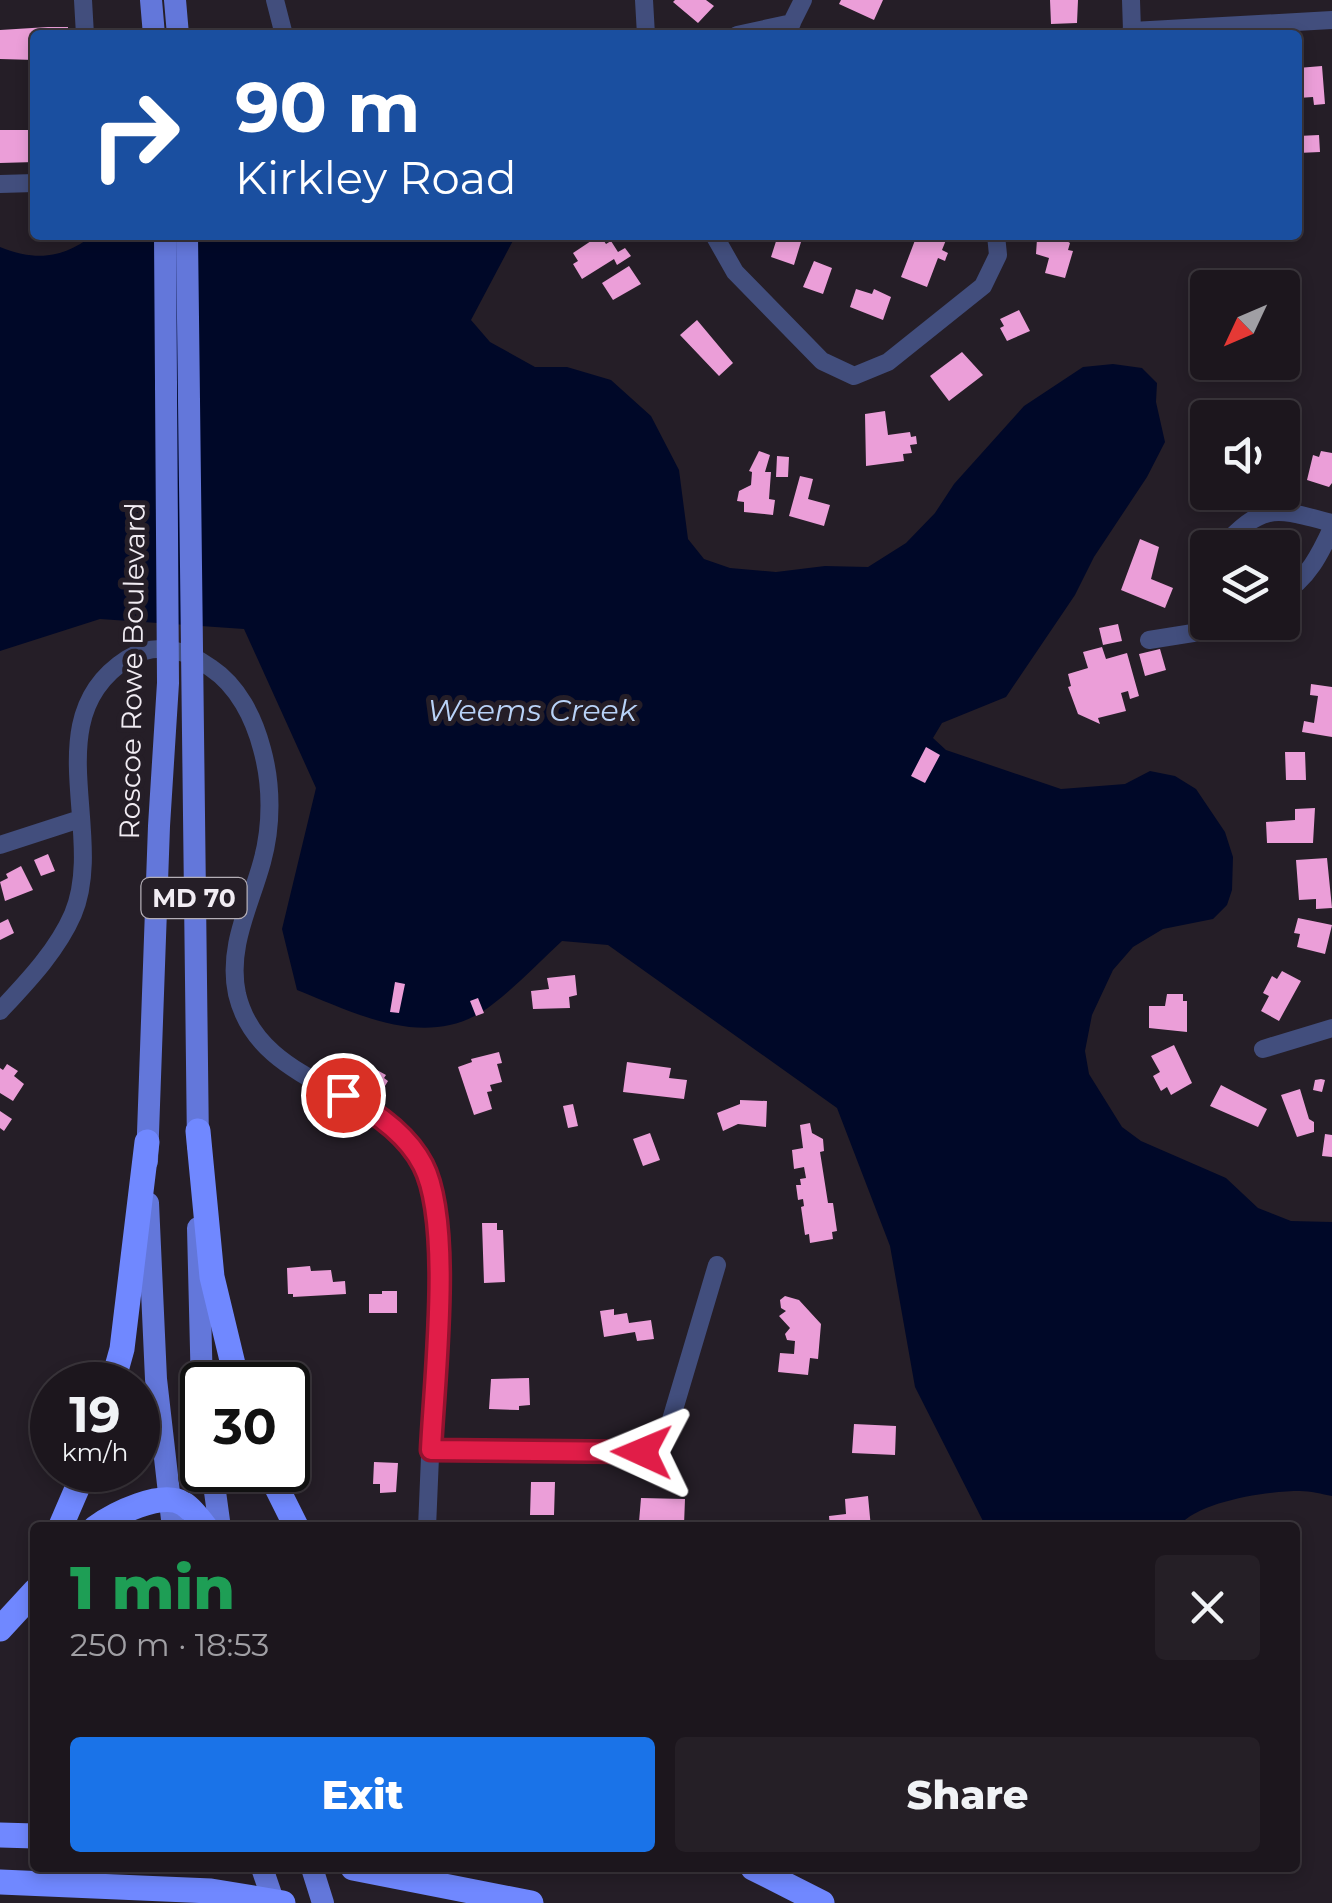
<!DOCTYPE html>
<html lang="en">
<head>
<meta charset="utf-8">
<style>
	body { margin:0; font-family:Montserrat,sans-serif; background:#251f26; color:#f1f3f6; height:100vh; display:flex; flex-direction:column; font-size:38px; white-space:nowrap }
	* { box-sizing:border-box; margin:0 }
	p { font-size:32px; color:#a09fa4 }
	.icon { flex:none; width:55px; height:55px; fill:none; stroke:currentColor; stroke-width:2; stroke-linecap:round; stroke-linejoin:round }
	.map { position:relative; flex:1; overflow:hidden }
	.drawer { position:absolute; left:30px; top:1522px; width:1270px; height:350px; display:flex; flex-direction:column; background:#1c161d; border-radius:10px; box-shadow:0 5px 15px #0003,0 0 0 2px #3a353b }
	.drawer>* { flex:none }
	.top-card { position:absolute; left:30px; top:30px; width:1272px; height:210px; border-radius:10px; box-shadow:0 5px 15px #0003,0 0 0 2px #3a353b; background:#1a4fa0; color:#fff; overflow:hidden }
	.needle { width:65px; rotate:226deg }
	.buttons { position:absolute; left:1190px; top:270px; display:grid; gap:20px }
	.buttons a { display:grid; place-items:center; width:110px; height:110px; border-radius:10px; background:#1c161d; box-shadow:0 5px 15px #0003,0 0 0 2px #3a353b; font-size:50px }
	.speed { position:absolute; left:30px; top:1362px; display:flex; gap:20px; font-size:50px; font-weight:700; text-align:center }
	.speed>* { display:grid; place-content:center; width:130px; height:130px; border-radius:50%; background:#1c161d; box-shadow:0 5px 15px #0003,0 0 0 2px #3a353b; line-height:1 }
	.speed small { font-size:25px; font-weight:400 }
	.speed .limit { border:5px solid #111; border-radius:15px; background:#fff; color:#111 }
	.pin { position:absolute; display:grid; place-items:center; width:85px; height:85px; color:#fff; margin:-42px; border:5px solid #fff; border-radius:50%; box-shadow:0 2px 10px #0007 }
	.me { position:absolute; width:110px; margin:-55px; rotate:271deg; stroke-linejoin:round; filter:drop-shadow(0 0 8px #0008) }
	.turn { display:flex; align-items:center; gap:35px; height:210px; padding:0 40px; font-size:45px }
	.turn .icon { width:130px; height:130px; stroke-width:2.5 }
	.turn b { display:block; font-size:70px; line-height:85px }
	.round { display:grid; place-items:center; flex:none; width:105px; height:105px; border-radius:10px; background:#251f26 }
	.headline { display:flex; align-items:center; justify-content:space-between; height:170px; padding:0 40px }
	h1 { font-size:60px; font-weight:800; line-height:75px; color:#1e9e55 }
	.button { display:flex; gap:20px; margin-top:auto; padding:20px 40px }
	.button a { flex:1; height:115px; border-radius:10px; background:#1a73e8; color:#fff; font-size:40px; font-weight:800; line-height:115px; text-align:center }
	.button a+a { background:#251f26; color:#f1f3f6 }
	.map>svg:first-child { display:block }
</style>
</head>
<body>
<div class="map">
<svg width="1332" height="1903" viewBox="0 0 1332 1903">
	<rect width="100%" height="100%" fill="#251e27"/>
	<path fill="#000828" d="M93,235H516L471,320L490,342L535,367H567L611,380L651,416L679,470L688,539L704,559L730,568L776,572L825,566L868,567L906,543L935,513L954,484L1024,406L1083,367L1113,364L1142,368L1157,383L1156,402L1165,442L1147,477L1094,557L1075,595L1006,697L942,723L933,738L946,750L1061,789L1125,784L1150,771L1175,776L1196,789L1225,832L1233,857L1232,890L1227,905L1213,919L1163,929L1133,947L1113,970L1092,1015L1085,1051L1089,1074L1122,1127L1141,1141L1226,1178L1258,1208L1291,1221L1332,1222V1496C1322,1494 1310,1491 1300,1491C1268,1491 1198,1501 1178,1527H986L915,1387L890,1246L837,1108L608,945L562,941C539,962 517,986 493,1004C431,1053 360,1015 297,990L282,929L316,788L244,629L100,619L0,651V247C34,261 63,259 93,235Z"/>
	<path fill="#eb9ed8" d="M675,0H706L714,6L698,23L673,2Z
		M841,0H883L874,20L839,4Z
		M1050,0H1078L1077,23L1051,24Z
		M48,27H68V35H35V60L0,59V30Z
		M1322,66L1325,104L1314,105L1313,97L1298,98V68Z
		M0,130H35V162L0,163Z
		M1319,135L1320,152L1298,153V136Z
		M600,235L606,244L611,241L618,252L625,248L631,256L617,265L614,259L582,279L573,264L578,261L573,253Z
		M778,235L801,242L794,265L771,257Z
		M917,235H948L942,250L948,253L946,258L945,261L938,258L927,287L901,277Z
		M1041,235H1063L1062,238L1070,243L1068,250L1073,251L1065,278L1045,273L1049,258L1036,254L1037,239H1040Z
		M814,261L832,268L823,294L803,287Z
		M629,266L641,284L613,300L602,283Z
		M856,289L872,294L874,289L891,297L883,320L850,307Z
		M1019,310L1030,331L1007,341L1000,328L1004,326L1000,319Z
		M697,320L733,363L719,376L680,335Z
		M962,352L983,375L949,401L930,376Z
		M885,411L888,435L910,432L911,437L916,436L917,444L910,445L912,453L903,454L904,461L866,466L865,414Z
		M759,451L770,455L765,472H771L769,499L775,500L773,515L744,512V502L737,501L739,491L751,485L752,472L749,471Z
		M1321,451L1332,453V483L1329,487L1307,480L1313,455L1319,457Z
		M777,456L789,457L788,477H776Z
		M800,476L813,479L808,499L830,505L824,526L789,516Z
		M1140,539L1159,547L1151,579L1173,588L1165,608L1121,590Z
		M1118,624L1122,641L1103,645L1099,628Z
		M1102,647L1106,659L1127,653L1139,696L1130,699L1128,691L1121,693L1126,711L1098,718L1100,724L1078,714L1068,687L1071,686L1068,674L1088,668L1083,652Z
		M1160,649L1166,670L1145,676L1139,654Z
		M1311,684L1332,687V737L1302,732L1304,721L1314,723L1318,696L1310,695Z
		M926,747L940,755L925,783L911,776Z
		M1285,752H1305L1306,780H1286Z
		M1315,808L1313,843H1267L1266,822L1295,820V809Z
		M48,854L55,871L41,876L34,860Z
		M1327,858L1332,908L1316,909V899L1299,900L1296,860Z
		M21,866L33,890L5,901L0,882L8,878L6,874Z
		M1298,918L1332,925L1325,954L1297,947L1300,934L1294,933Z
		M8,919L14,933L0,940V923Z
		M1282,971L1301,981L1279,1021L1261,1011L1269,996L1263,993L1272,976L1277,979Z
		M575,975L577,995L569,997L570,1008L533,1009L531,991L549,989L547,978Z
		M395,982L405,984L399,1013L390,1012Z
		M1167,994H1183V1001H1187V1032L1149,1028V1006H1165Z
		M478,998L484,1013L476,1016L470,1001Z
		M1174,1045L1192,1083L1171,1095L1167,1087L1161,1091L1153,1076L1160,1072L1151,1056Z
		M499,1052L502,1063L497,1064L502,1082L490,1085L492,1091L487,1092L492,1109L474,1115L458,1067L472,1062L471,1059Z
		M627,1062L671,1068L669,1078L687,1080L684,1099L623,1092Z
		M7,1064L18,1071L14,1076L24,1084L13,1101L0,1093V1068L3,1070Z
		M366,1064L386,1075L384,1078L388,1081L379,1096L353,1081Z
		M1321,1079L1325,1080L1322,1092L1313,1090L1315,1080Z
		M1221,1085L1267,1109L1258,1127L1210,1106Z
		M1300,1089L1309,1119L1314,1122V1132L1297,1137L1281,1095Z
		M740,1100L767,1101L766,1127L738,1124L723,1131L717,1113L740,1104Z
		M573,1104L578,1126L568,1128L563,1106Z
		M0,1111L12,1119L4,1131L0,1128Z
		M810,1123L812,1133L823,1139L824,1151L820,1152L828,1203H833L837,1231L832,1232L833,1239L810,1243L809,1234L805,1235L801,1207L804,1206L803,1199L798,1200L796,1185H801L800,1179L806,1178L804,1167L794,1169L792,1150L803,1148L800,1125Z
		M650,1133L660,1160L643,1166L633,1139Z
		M1325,1134L1332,1135V1157L1322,1156Z
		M482,1223H497V1230H503L505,1282L484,1283Z
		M310,1266L311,1271L331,1270L333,1282L345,1281L346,1294L293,1297V1294H288L287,1268Z
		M382,1291H397V1313H369V1294H382Z
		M785,1296L799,1300L821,1324L818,1359L810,1358L808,1375L778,1372L780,1353L794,1354L795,1341L787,1340L785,1334L790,1328L779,1316L786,1311L781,1308L780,1300Z
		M614,1309V1315L627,1313L629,1323L651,1320L654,1339L637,1341L635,1332L604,1337L600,1311Z
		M529,1378L530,1405L519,1406V1410L489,1409L491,1379Z
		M854,1424L896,1426L895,1455L852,1453Z
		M374,1462L398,1463L396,1492L380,1493V1484H373Z
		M531,1482H555L554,1515H530Z
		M868,1496L871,1528H830L829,1516L846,1514L845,1499Z
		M641,1498L685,1499L684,1525L653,1524V1528H648V1522H639Z"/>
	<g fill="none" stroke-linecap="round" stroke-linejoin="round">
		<path stroke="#424e7d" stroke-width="18" d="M83,0L85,35
			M275,0L284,35
			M644,0L646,35
			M1131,0L1132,31
			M788,30L803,0
			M737,35L792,23
			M1128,35L1132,31L1332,20
			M0,184L35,183
			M714,235L735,272L822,361L854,376L888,362L983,286L998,255L996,235
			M1221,548C1264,502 1274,508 1332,523
			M1203,566L1208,561
			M1282,593C1307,581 1321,552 1332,528
			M1149,640L1193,633L1217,622
			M0,845L80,819
			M0,1011C27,982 57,951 73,914C107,833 35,718 127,659C155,641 185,649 211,668C238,686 254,718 262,749C272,785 272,826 262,862C250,906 227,947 237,994C259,1087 373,1084 422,1163C435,1186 436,1219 439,1244L427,1528
			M1263,1049L1332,1028
			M431,1450L642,1452L670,1423L717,1265"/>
		<path stroke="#6377da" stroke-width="22" d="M151,0L154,35
			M175,0L178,35
			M187,235L198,1146
			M147,1161L159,826L168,683L165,235
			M148,1203L156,1379L173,1528
			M198,1228L202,1390
			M212,1470L220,1528
			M262,1868L274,1903
			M312,1868L323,1903"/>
		<path stroke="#7088ff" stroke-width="25" d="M198,1131L212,1277L238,1385
			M112,1385L122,1349L147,1142
			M268,1470L297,1528
			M60,1528L85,1470
			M95,1528C114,1514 162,1490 184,1504C192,1509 200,1520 206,1528
			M0,1629L35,1591
			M0,1835L35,1836
			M353,1868L531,1903
			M753,1868L822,1903
			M0,1882L211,1891L283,1903"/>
	</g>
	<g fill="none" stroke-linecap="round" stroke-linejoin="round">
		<defs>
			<path id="route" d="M343,1095C374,1111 407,1134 423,1165C453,1223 434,1381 431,1450L642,1452"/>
		</defs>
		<use href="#route" stroke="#92132f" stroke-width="25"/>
		<use href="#route" stroke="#e11d48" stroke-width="18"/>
	</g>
	<g text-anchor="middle" stroke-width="10" stroke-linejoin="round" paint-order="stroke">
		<rect fill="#251e27" stroke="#b4aeb6" stroke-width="2.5" x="141.5" y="878" width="105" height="40" rx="8"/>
		<g font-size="25" font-weight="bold" fill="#f1ecf3">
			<text x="194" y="907">MD 70</text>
		</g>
		<g font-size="28" fill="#f1ecf3" stroke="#251e27">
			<text transform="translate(132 671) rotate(-89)" y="10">Roscoe Rowe Boulevard</text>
		</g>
		<g font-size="30" font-style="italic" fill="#b9d3f8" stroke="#251e27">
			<text x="532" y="721">Weems Creek</text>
		</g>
	</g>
</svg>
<div class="buttons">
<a><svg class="needle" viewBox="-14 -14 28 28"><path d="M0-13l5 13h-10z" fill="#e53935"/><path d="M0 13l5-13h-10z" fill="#a09fa4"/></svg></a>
<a><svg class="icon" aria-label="sound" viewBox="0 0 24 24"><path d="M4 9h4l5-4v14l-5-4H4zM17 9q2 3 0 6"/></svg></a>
<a><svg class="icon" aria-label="layers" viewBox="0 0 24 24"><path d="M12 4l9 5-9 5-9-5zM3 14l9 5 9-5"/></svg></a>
</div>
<div class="speed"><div>19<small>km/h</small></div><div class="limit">30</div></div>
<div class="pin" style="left:343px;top:1095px;background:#d93025"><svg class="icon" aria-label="arrive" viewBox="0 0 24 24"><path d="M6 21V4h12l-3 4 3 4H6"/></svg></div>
<svg class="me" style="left:642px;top:1452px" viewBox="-20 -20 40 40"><path d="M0-17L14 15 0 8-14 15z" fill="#e11d48" stroke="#fff" stroke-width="4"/></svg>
<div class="top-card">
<div class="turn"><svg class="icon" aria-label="right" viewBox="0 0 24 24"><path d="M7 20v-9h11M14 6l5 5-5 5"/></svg><div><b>90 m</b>Kirkley Road</div></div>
</div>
<section class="drawer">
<div class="headline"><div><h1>1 min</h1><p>250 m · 18:53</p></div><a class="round"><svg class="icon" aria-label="close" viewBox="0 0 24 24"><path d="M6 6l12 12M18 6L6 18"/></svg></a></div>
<div class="button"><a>Exit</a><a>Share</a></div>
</section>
</div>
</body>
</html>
